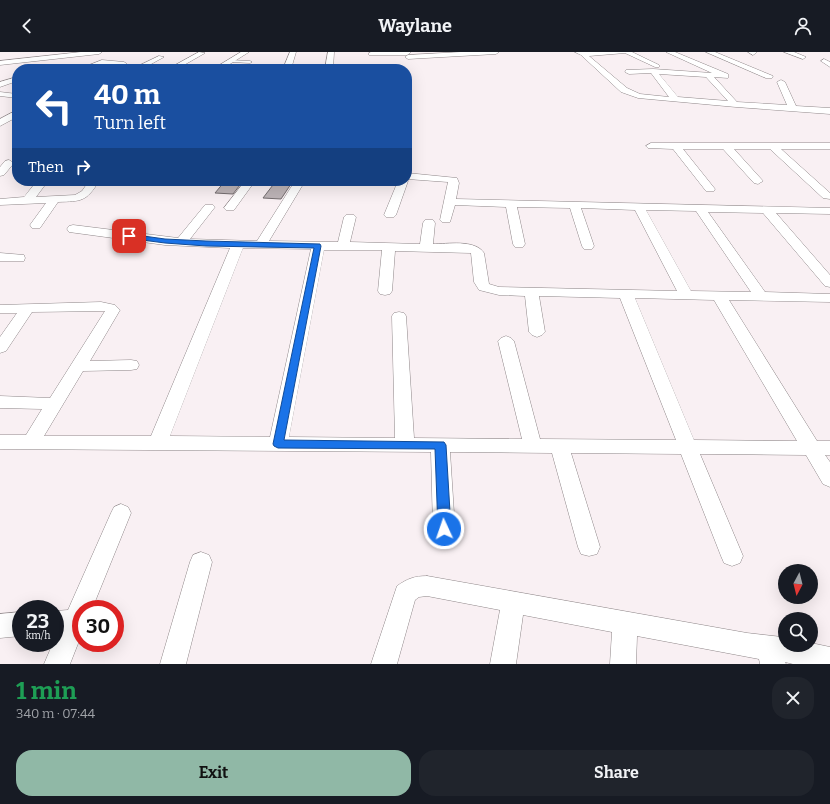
<!DOCTYPE html>
<html lang="en">
<head>
<meta charset="utf-8">
<style>
	body { margin:0; font-family:Bitter,serif; background:#20242c; color:#f1f3f6; height:100vh; display:flex; flex-direction:column; font-size:15px; white-space:nowrap }
	* { box-sizing:border-box; margin:0 }
	p { font-size:13px; color:#9ea1a6 }
	.icon { flex:none; width:22px; height:22px; fill:none; stroke:currentColor; stroke-width:2; stroke-linecap:round; stroke-linejoin:round }
	.map { position:relative; height:612px; overflow:hidden }
	.sheet { display:flex; flex-direction:column; background:#171b24; flex:1 }
	.sheet>* { flex:none }
	.banner { position:absolute; left:12px; top:12px; width:400px; height:122px; border-radius:16px; box-shadow:0 4px 16px #0002; background:#1a4fa0; color:#fff; overflow:hidden }
	.needle { width:26px; rotate:187deg }
	.tools { position:absolute; left:778px; top:512px; display:grid; gap:8px }
	.tools a { display:grid; place-items:center; width:40px; height:40px; border-radius:50%; background:#171b24; box-shadow:0 4px 16px #0002; font-size:20px }
	.speed { position:absolute; left:12px; top:548px; display:flex; gap:8px; font-size:20px; font-weight:700; text-align:center }
	.speed>* { display:grid; place-content:center; width:52px; height:52px; border-radius:50%; background:#171b24; box-shadow:0 4px 16px #0002; line-height:1 }
	.speed small { font-size:10px; font-weight:400 }
	.speed .limit { border:6px solid #d22; background:#fff; color:#111 }
	.pin { position:absolute; display:grid; place-items:center; width:34px; height:34px; color:#fff; margin:-17px; border-radius:8px; box-shadow:0 2px 6px #0006 }
	.me { position:absolute; width:44px; margin:-22px; rotate:357deg; stroke-linejoin:round; filter:drop-shadow(0 0 3px #0008) }
	.turn { display:flex; align-items:center; gap:14px; height:84px; padding:0 16px; font-size:18px }
	.turn .icon { width:52px; height:52px; stroke-width:2.5 }
	.turn b { display:block; font-size:28px; line-height:34px }
	.then { display:flex; align-items:center; height:38px; padding:0 16px; background:#0003; gap:8px; font-size:15px }
	.round { display:grid; place-items:center; flex:none; width:42px; height:42px; border-radius:16px; background:#20242c }
	.summary { display:flex; align-items:center; justify-content:space-between; height:68px; padding:0 16px }
	h1 { font-size:24px; font-weight:700; line-height:30px; color:#1e9e55 }
	.primary-button { display:flex; gap:8px; margin-top:auto; padding:8px 16px }
	.primary-button a { flex:1; height:46px; border-radius:16px; background:#90b8a6; color:#111; font-size:16px; font-weight:700; line-height:46px; text-align:center }
	.primary-button a+a { background:#20242c; color:#f1f3f6 }
	header { display:flex; justify-content:space-between; align-items:center; height:52px; padding:0 16px; background:#171b24; font-size:18px; font-weight:700 }
	.map>svg:first-child { display:block }
</style>
</head>
<body>
<header><svg class="icon" aria-label="back" viewBox="0 0 24 24"><path d="M15 5l-7 7 7 7"/></svg>Waylane<svg class="icon" aria-label="person" viewBox="0 0 24 24"><circle cx="12" cy="8" r="4"/><path d="M4 21q1-7 8-7t8 7"/></svg></header>
<div class="map">
<svg width="830" height="612" viewBox="0 0 830 612">
	<rect width="100%" height="100%" fill="#f9f0f3"/>
	<path fill="#bdb4b7" stroke="#746d6f" d="M225,129H243L233,142L215,141Z
		M276,129H293L281,147L263,146Z"/>
	<g fill="none" stroke-linecap="round" stroke-linejoin="round">
		<defs>
			<path id="service" d="M230,8L250,9L252,10L250,11L231,10Z"/>
			<path id="minor" d="M81,0H102L99,2L0,13V9Z
				M199,0L205,1L177,17H168Z
				M241,0H249L222,17H213Z
				M290,0H296L291,17H283Z
				M328,0H334L333,17H325Z
				M371,0H410V1L407,3H369V1Z
				M461,0H499L496,2L408,7L405,5L408,3Z
				M575,0H632L659,13V15H655L625,1L589,4L627,36L640,42L669,45L651,21L629,22L625,20L626,18L653,17L712,21L666,0H675L728,22V26L714,25L737,50L787,53L777,30L781,28L785,30L796,54L830,56V62L736,55L638,46L621,40L581,3ZM659,22L706,25L728,49L678,45Z
				M706,0H715L773,24L772,26H766Z
				M748,0H756V1L753,3Z
				M784,0H794L806,5L803,7Z
				M159,4L164,5L142,17H132Z
				M824,7L830,10V15L821,9Z
				M102,8L124,10L127,12L124,14L103,12L90,17H79Z
				M17,25V29L0,35V30Z
				M0,40L17,42V46L0,44Z
				M17,58V65L0,74V67Z
				M651,91H830V97H781L830,141V147L823,146L770,97H734L763,129L758,132L754,131L723,97H683L715,137L714,139H706L673,97L648,96L646,94Z
				M9,108L14,111L4,123L0,124V115L5,109Z
				M407,121L457,126L459,131L456,147L830,156V162L776,161L830,223V235L825,234L763,161L708,160L765,240L830,242V250L729,248L817,389H830V403H825L830,410V435L823,432L806,403L700,402L743,504L740,511L732,514L724,511L721,504L681,402L571,401L600,495L597,502L589,504L581,502L578,495L552,401L450,400L455,477L452,483L444,486L436,483L433,477L431,400L0,397V383H26L42,357L0,356V344L50,346L105,259L32,260L6,299L0,301V285L17,261H0V253L101,250L115,253L120,258L90,309L131,308L137,309L139,313L137,317L131,318L83,319L44,384H151L230,196L165,193L69,180L67,177L69,174L73,173L178,186L205,153H213L215,155L190,187L257,189L295,129H305L269,189L338,190L344,165L346,163H354L356,165L350,190L420,192L423,171L425,168H433L435,171L433,192C447,192 475,187 484,201L489,232L499,235L677,239L635,158L581,156L594,194L592,197H584L582,194L570,156L517,155L525,192L523,195H515L513,192L506,155L455,153L450,170H442L440,168L448,130L407,127ZM646,158L696,159L751,240L691,239ZM243,196L311,197L270,385L170,384ZM324,198H382L378,239L380,242L385,243L390,242L392,239L395,199L471,201L474,230L479,238L499,243L525,244L529,280L532,283L537,285L542,283L545,280L539,244L620,246L676,388L540,387L514,289L511,286L506,284L501,286L498,289L522,387L414,386L406,264L404,261L399,260L394,261L392,264L395,386L289,385ZM635,246L714,248L797,389L694,388Z
				M407,127L408,129L396,163L394,165H386L384,163L398,129H407Z
				M37,129H48L36,145L75,143L82,139L89,129H99C86,150 82,149 58,150L40,176H32L30,173L46,151L0,153V147L24,145Z
				M245,129H255L234,158H226L224,156Z
				M0,201L24,203L25,206L24,209H0Z
				M121,452L128,455L131,461L92,557H81V584L70,612H44L53,591H55L58,581H55V559L68,558L111,461L114,455Z
				M201,500L209,503L212,510L186,612H160L190,510L193,503Z
				M427,524L747,581L782,585H785V593H811V591L830,595V612H793L785,610L786,612H760L759,607L637,584L636,612H610L612,580L523,563L516,612H490L500,558L427,544L419,545L415,548L397,612H371L397,534C407,527 414,524 427,524Z
				M21,560V584L0,586V562Z"/>
		</defs>
		<use href="#service" stroke="#8f8789" stroke-width="1"/>
		<use href="#minor" stroke="#8f8789" stroke-width="1"/>
		<use href="#service" fill="#fff" fill-rule="evenodd"/>
		<use href="#minor" fill="#fff" fill-rule="evenodd"/>
	</g>
	<path fill="#1a73e8" stroke="#114b97" d="M129,182L165,187L206,189L320,192L321,194L284,388L444,390L446,393L451,477L449,481L444,482L440,481L438,477L435,397L278,396L274,394L273,392L314,196L206,194L165,191L127,186L126,184Z"/>
</svg>
<div class="tools">
<a><svg class="needle" viewBox="-14 -14 28 28"><path d="M0-13l5 13h-10z" fill="#e53935"/><path d="M0 13l5-13h-10z" fill="#9ea1a6"/></svg></a>
<a><svg class="icon" aria-label="search" viewBox="0 0 24 24"><circle cx="10" cy="10" r="6"/><path d="M15 15l6 6"/></svg></a>
</div>
<div class="speed"><div>23<small>km/h</small></div><div class="limit">30</div></div>
<div class="pin" style="left:129px;top:184px;background:#d93025"><svg class="icon" aria-label="arrive" viewBox="0 0 24 24"><path d="M6 21V4h12l-3 4 3 4H6"/></svg></div>
<svg class="me" style="left:444px;top:477px" viewBox="-20 -20 40 40"><circle r="17" fill="#1a73e8" stroke="#fff" stroke-width="3"/><path d="M0-11L8 9 0 5-8 9z" fill="#fff"/></svg>
<div class="banner">
<div class="turn"><svg class="icon" aria-label="left" viewBox="0 0 24 24"><path d="M17 20v-9H6M10 6l-5 5 5 5"/></svg><div><b>40 m</b>Turn left</div></div>
<div class="then">Then<svg class="icon" aria-label="right" viewBox="0 0 24 24"><path d="M7 20v-9h11M14 6l5 5-5 5"/></svg></div>
</div>
</div>
<section class="sheet">
<div class="summary"><div><h1>1 min</h1><p>340 m · 07:44</p></div><a class="round"><svg class="icon" aria-label="close" viewBox="0 0 24 24"><path d="M6 6l12 12M18 6L6 18"/></svg></a></div>
<div class="primary-button"><a>Exit</a><a>Share</a></div>
</section>
</body>
</html>
